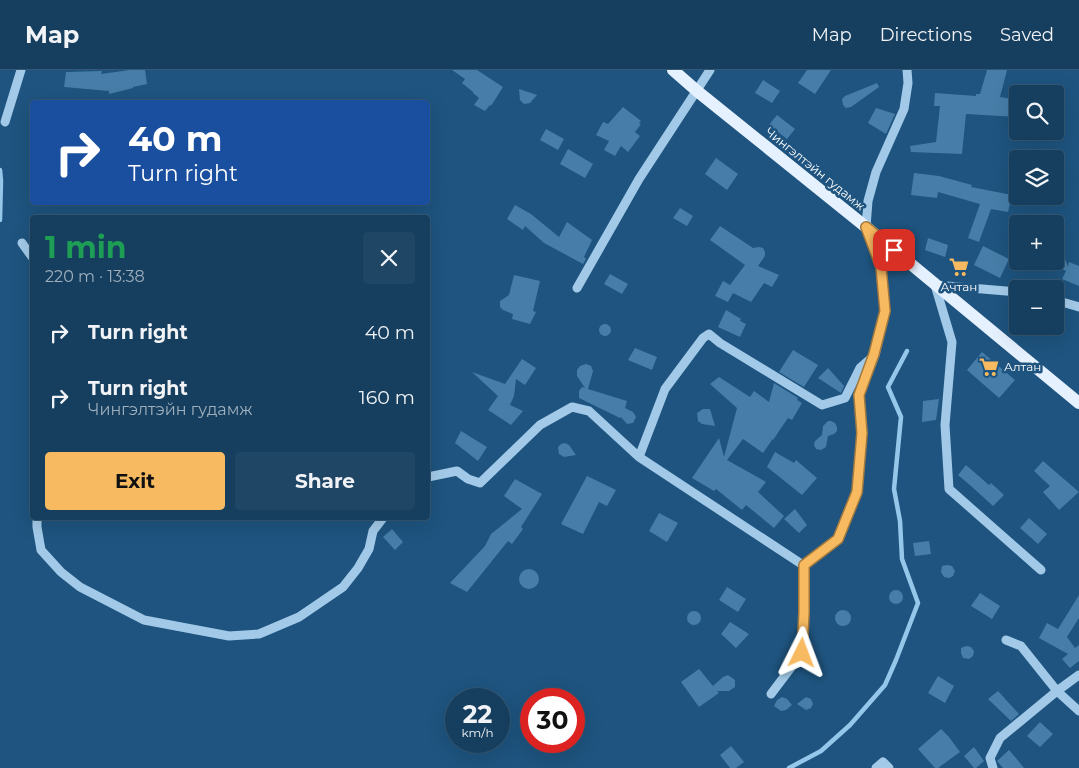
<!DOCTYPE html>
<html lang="en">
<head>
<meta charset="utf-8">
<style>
	body { margin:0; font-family:Montserrat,sans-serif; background:#1f4665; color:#f1f3f6; height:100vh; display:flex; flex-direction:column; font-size:19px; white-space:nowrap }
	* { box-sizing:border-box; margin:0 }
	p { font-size:16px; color:#9eafbd }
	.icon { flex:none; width:28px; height:28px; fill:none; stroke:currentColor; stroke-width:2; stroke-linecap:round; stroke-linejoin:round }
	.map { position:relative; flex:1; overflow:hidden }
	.panel { position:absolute; left:30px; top:145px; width:400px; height:305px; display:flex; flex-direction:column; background:#163f5f; border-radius:5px; box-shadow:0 5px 20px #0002,0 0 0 1px #355874 }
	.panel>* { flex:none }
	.banner { position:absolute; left:30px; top:30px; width:400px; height:105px; border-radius:5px; box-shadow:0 5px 20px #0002,0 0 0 1px #355874; background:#1a4fa0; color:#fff; overflow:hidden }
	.tools { position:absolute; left:1009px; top:15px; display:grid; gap:10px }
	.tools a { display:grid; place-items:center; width:55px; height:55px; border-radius:5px; background:#163f5f; box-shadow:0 5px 20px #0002,0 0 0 1px #355874; font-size:25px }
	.speed { position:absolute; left:445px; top:618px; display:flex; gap:10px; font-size:25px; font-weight:700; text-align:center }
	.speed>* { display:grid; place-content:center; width:65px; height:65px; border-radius:50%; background:#163f5f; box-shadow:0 5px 20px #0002,0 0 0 1px #355874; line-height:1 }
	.speed small { font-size:12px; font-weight:400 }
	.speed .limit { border:8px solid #d22; background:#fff; color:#111 }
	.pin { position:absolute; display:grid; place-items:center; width:42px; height:42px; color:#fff; margin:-21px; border-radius:10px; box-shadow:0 2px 8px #0006 }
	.me { position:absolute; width:55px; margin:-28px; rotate:3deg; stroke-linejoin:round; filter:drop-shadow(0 0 4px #0008) }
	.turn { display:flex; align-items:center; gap:18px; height:105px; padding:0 15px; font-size:22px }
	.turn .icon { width:65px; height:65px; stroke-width:2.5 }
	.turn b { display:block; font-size:35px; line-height:42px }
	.round { display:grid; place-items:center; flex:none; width:52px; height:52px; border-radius:5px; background:#1f4665 }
	.headline { display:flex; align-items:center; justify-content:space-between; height:85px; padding:0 15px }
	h1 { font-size:30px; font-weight:700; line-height:38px; color:#1e9e55 }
	.action { display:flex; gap:10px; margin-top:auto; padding:10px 15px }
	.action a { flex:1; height:58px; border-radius:5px; background:#f7ba61; color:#111; font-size:20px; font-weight:700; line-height:58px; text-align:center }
	.action a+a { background:#1f4665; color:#f1f3f6 }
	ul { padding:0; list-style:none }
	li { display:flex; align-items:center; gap:15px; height:65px; padding:0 15px }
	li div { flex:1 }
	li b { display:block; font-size:19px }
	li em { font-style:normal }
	header { display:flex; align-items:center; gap:30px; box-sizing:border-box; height:70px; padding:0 25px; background:#163f5f; border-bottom:1px solid #355874 }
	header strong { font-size:24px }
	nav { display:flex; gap:28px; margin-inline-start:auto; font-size:18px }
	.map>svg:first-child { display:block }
</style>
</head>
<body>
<header>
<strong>Map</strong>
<nav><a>Map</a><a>Directions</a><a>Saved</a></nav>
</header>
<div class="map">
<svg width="1079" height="698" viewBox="0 0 1079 698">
	<rect width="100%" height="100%" fill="#1e547f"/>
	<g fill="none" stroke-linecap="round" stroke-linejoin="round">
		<path stroke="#95c7ea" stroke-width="4.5" d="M0,100L1,111L0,150
			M789,698L821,681L850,655L885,615L896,590L918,533L902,489L900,451L894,419L901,347L888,317L907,281"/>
	</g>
	<path fill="#467ea9" d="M130,0H145L147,14L133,17V18L109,24V21L64,17L66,2L102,1L101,4Z
		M452,0H477L503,17L491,36L490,35L485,41L474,35L479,28L473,23V22L462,13L465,9Z
		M807,0H831L815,24L798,13Z
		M987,0H1007L1000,27L1018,30V47L966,44L962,84L911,82L910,76L936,72L940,36H934L935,23L976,26V24H980Z
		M763,10L780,21L772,33L755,23Z
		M877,13L879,17L851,37L846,38L843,35L842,29L845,26Z
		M519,19L537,25L530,33L524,34L520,30Z
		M623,37L641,51L639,53L641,54L635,62L640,66L628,82L621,76L615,86L604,80L609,71L596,65L603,52L608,54Z
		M876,38L895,44L886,64L868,53Z
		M777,45L795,59L787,69L769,55Z
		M546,59L564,69L558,80L540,70Z
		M568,79L593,94L585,108L560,94Z
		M716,88L738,104L727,120L705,104Z
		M914,103L939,106L972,115L971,117L1012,125L1008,142L991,139L979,172L968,168L980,134L938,122L937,128L911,125Z
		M515,135L531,144L559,167L567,152L592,170L584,187L586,189L583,194L544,173L525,156L523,160L507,149Z
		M680,138L693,146L687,156L673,148Z
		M720,156L753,178L759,177L763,178L765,182V186L758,196L779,205L772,217L764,213L751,232L733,223L728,232L715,226L723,211L730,215L745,195L710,170Z
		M928,168L948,175L945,187L925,180Z
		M983,176L1009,189L1000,208L974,195Z
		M1059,184L1064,186L1068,197L1069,192L1079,196V216L1062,209L1066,201L1056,196L1053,193V191H1055V186Z
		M610,204L628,214L622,224L604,214Z
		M514,205L540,211L533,241L536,242L530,254L512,249L513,244L503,240L500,237V231L509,225Z
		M726,240L741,249L740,251L746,254L740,267L718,257Z
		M599 260a6 6 0 1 1 12 0a6 6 0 1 1-12 0Z
		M635,278L657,287L652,300L628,290Z
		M793,280L818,295L804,317L779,302Z
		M982,282L1015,310L999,328L967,300Z
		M522,289L536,298L525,315L516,309L514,326L510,335L523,341L511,355L488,340L498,326L472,302L505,314Z
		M586,294L591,296L593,301L588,319L627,331L625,338L633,342L636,347L633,353L627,354L621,347L620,348L579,328V321L582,317L585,318L577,306V300L580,296Z
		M828,298L844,316L841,323L818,308Z
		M719,307L750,327L754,321L769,332L774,313L798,328L797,330L802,333L792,350L788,348L773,370L770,369L772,370L763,383L743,369L727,390L766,412L758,422L784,446L774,458L746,435L742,440L716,419L714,421L692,408L719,368L724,387L737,338L710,314Z
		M939,329L936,350L922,352L923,331Z
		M703,339H710L715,356L702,354L698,351L697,343Z
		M828,351H831L835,353L837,357V361L834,364L828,366L826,377L821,380L816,379L814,375L815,371L822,365L823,356Z
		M461,361L487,377L478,391L455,373Z
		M565,373L569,375L576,385L564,387L559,384L558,377L561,374Z
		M775,382L794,393L796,390L817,408L802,425L767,397Z
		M1043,391L1079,422L1059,440L1043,422L1050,416L1034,401Z
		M966,395L989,415L991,413L1004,425L993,436L971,416L958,405Z
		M587,406L616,420L607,436L599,432L583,464L561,454Z
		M515,409L542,424L521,457L523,459L512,474L508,471L467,522L450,513L485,476L491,464L522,439L504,426Z
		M795,439L807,455L799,463L784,449Z
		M659,443L678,453L667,472L649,461Z
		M1029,448L1047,464L1038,474L1020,458Z
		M392,459L403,472L395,480L383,467Z
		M929,471L931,484L915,486L913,473Z
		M947,495L952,496L955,501L953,506L949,508L944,507L941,502L942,496Z
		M519 509a10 10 0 1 1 20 0a10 10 0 1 1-20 0Z
		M727,517L746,529L738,542L719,530Z
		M889 527a7 7 0 1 1 14 0a7 7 0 1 1-14 0Z
		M980,523L1000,536L992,549L971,536Z
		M1079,525V548L1067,567L1075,578L1079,575V591L1070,598L1062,589L1068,584L1039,568L1047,553L1058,559Z
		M835 548a8 8 0 1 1 16 0a8 8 0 1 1-16 0Z
		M687 548a7 7 0 1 1 14 0a7 7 0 1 1-14 0Z
		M730,552L749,564L736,578L721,564Z
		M966,576L971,577L974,581L973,586L969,589L963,588L961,583V578Z
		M699,599L713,616L723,607L728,605L735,610V617L729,621H717L719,623L699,637L681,612Z
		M938,606L954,616L945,633L928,623Z
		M998,621L1019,644L1011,651L988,629Z
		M782,627L787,629L792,635L786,640L781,641L774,636L777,630Z
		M806,627L811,629L813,634L811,638L806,640L797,634Z
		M1040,652L1053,664L1040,677L1027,666Z
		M941,659L949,667L960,682L938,698H935L918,679Z
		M731,676L744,692L736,698H730L720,685Z
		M974,677L984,691L976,698H974L964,686Z
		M1009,680L1016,688L1024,698H1003L997,691Z"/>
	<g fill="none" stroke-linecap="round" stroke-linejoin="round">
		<path stroke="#a2cae8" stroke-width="9" d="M5,52L21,0
			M22,173L32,187
			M577,218L639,109L710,0
			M1018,222L935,215L952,272L945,355L949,419L1041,500
			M1055,230L1079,237
			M875,285L860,298L845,328L822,335L720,273L709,264L703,268L665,319L639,387L803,495L838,469L857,422L862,363L859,325L875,285L885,241L881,197L866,157L868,131L876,102L904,39L908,13L907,0
			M428,407L457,401L468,409L480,413L540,355L572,337L589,341L639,387
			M37,448V457L41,480L61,502L80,517L144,550L229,566L259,564L299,547L343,517L358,498L369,479L373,461L383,448
			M1006,570L1021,576L1057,621L1079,641
			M771,624L802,583L804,543L803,495
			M876,698L883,692L889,698
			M993,698L990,688L1000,668L1057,621L1079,605"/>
		<path stroke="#e5f1fe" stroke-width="12" d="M673,0L697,21L866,157L1079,333"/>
	</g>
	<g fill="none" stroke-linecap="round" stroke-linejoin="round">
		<defs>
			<path id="route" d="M802,583L804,543V495L838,469L857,422L862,363L859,325L874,284L885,241L881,197L866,157L894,180"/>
		</defs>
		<use href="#route" stroke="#a1793f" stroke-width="12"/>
		<use href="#route" stroke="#f7ba61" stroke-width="9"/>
	</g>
	<defs>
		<symbol id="supermarket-bare" viewBox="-9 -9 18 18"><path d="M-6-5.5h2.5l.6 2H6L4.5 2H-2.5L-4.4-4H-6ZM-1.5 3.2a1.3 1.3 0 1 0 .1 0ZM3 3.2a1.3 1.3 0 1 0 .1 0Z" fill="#f7ba61" stroke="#1e547f" stroke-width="2.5" paint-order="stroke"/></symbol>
	</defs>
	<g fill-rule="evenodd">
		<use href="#supermarket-bare" x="945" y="183" width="28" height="28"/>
		<use href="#supermarket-bare" x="975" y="283" width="28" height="28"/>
	</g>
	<g text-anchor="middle" stroke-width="5" stroke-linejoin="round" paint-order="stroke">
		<g font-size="12" fill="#fff" stroke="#1e547f">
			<text transform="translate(815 99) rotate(39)" y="4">Чингэлтэйн гудамж</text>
		</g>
		<g font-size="12" fill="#fff" stroke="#1e547f">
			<text x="959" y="221">Ачтан</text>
			<text x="1004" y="301" text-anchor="start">Алтан</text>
		</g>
	</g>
</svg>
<div class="tools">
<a><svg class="icon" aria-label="search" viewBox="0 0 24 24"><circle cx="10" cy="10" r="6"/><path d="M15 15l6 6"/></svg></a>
<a><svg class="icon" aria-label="layers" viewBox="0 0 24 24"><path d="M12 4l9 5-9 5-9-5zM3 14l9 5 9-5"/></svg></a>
<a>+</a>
<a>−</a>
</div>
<div class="speed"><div>22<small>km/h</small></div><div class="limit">30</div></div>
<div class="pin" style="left:894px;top:180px;background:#d93025"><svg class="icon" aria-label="arrive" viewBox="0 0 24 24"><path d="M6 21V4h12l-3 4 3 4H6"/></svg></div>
<svg class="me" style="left:802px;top:583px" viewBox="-20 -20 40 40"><path d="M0-17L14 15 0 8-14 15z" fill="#f7ba61" stroke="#fff" stroke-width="4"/></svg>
<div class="banner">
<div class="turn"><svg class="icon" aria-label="right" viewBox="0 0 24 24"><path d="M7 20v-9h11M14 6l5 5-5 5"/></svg><div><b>40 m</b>Turn right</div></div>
</div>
<section class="panel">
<div class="headline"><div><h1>1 min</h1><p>220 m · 13:38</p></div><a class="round"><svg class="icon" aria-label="close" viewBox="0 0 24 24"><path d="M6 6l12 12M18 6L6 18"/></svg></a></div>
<ul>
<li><svg class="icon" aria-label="right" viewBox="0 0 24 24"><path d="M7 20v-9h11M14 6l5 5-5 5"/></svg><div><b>Turn right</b></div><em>40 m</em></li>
<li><svg class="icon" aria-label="right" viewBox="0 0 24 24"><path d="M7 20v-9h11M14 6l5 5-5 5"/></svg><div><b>Turn right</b><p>Чингэлтэйн гудамж</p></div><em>160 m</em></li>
</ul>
<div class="action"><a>Exit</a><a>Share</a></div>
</section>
</div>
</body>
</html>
